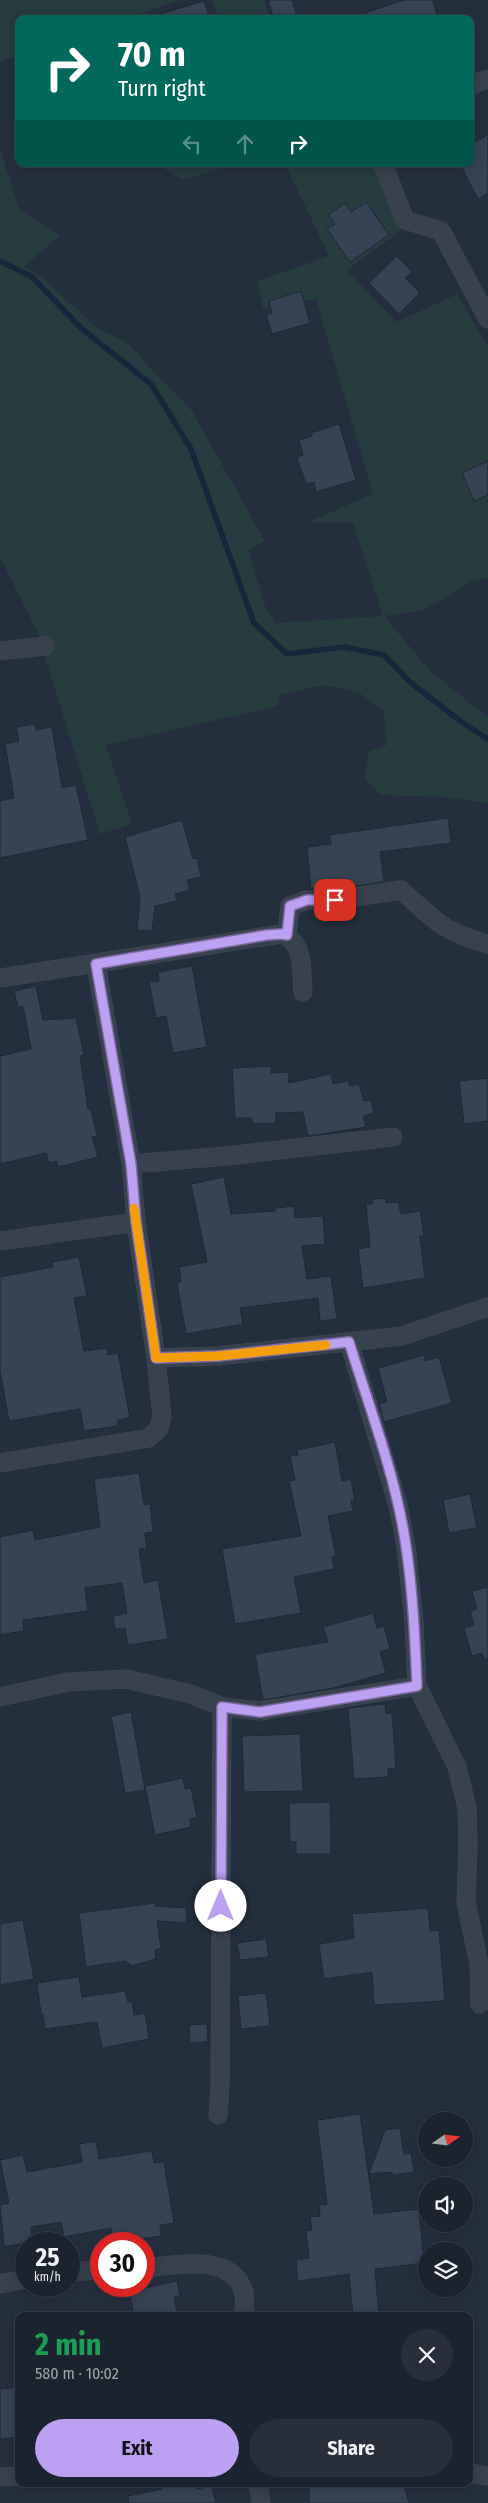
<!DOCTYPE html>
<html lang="en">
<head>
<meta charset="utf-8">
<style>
	body { margin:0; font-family:"Fira Sans Condensed",sans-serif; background:#282f3a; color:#f1f3f6; height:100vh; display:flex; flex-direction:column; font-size:19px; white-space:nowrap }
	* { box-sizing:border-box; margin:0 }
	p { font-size:16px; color:#a0a4aa }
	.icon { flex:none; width:28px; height:28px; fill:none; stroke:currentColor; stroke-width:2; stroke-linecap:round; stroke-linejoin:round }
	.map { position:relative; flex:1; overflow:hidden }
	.panel { position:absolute; left:15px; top:2312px; width:458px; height:175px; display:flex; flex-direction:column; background:#1b232e; border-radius:10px; box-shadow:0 2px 12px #0003,0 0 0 1px #39404a }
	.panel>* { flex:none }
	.top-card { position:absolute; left:15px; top:15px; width:459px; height:152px; border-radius:10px; box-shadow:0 2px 12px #0003,0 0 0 1px #39404a; background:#00695c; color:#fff; overflow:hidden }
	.needle { width:32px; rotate:76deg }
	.controls { position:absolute; left:418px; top:2112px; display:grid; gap:10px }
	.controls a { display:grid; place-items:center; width:55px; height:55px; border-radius:50%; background:#1b232e; box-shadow:0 2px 12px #0003,0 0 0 1px #39404a; font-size:25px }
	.speed { position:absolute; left:15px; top:2232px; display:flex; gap:10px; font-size:25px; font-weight:700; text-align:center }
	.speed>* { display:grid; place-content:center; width:65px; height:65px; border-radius:50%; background:#1b232e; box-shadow:0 2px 12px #0003,0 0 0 1px #39404a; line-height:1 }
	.speed small { font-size:12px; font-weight:400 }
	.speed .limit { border:8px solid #d22; background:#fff; color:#111 }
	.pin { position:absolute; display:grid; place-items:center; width:42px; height:42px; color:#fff; margin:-21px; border-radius:10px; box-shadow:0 2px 8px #0006 }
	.me { position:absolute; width:55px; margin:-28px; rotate:0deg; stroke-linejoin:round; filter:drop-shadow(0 0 4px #0008) }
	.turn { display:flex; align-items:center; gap:18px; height:105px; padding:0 20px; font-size:22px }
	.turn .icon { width:65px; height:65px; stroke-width:2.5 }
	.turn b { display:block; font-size:35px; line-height:42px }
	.lanes { display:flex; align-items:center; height:48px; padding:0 20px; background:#0003; justify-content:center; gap:25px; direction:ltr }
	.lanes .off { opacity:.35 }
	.round { display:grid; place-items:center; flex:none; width:52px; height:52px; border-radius:26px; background:#282f3a }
	.headline { display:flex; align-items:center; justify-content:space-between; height:85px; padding:0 20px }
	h1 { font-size:30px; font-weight:700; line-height:38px; color:#1e9e55 }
	.primary-button { display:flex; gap:10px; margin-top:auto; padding:10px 20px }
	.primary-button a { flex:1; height:58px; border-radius:30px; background:#bca0f2; color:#111; font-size:20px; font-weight:700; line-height:58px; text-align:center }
	.primary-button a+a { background:#282f3a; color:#f1f3f6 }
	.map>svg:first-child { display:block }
</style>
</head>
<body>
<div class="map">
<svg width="488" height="2503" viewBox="0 0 488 2503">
	<rect width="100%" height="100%" fill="#242f3e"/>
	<path fill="#263c3f" d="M0,0H180L124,19H19V55L0,62Z
		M212,0H264L270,19H219Z
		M0,149L19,209L60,236L24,266L44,279L97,328L125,341L192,411L265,541L248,550L266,609L276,623L383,616L353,522H308L373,494L316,299L263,308L257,281L329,256L285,164H373L400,231L347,270L396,322L457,294L488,347V578L471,582L424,610L384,616L431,672L488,717V803L443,797L380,795L365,779L369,751L387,745L383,710L358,692L324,685L279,695L278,706L106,745L132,824L100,834L37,631L0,557Z
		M156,164H239L183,180Z"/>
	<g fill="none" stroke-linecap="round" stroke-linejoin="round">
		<path stroke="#17263c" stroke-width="5.5" d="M0,261L31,276L82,329L151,384L191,449L254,623L287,654L344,647L384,655L410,682L460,721L488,739"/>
	</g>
	<path fill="#364354" stroke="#1f2835" d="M268,0H292L298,19H274Z
		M404,0H433L438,19H356V16Z
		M204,1L210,19H157L156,15Z
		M488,135V193L478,199L460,164H470V144Z
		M366,202L389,235L350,262L327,229L335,224L328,215L345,203L351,212Z
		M397,256L412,272L405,278L420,293L399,314L369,283Z
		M301,291L310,323L272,334L266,315L272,313L269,301Z
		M339,424L356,480L316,492L314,482L306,484L297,457L303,455L299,440L312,436L311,433Z
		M488,461V495L474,501L462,473Z
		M35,724L36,730L52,727L62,788L76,785L88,840L0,858V801L14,798L5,744L19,741L16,727Z
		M448,818L451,843L380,852L384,882L334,889H311L307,847L331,844L330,835Z
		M182,820L193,859L197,858L201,877L187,880L190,890L175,894L177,901L155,906L152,931L137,930L140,897L125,837Z
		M192,966L207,1047L173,1053L166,1016L156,1018L149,982L159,981L158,972Z
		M36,986L43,1020L76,1018L84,1055L80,1056L88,1109H91L97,1136L92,1137L98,1157L58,1167L57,1161L49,1163L46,1153L0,1164V1056L31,1049L23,1006L18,1007L14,991Z
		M271,1066V1073L288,1072L289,1083L331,1074L333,1084L348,1081L350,1086L359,1084L364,1101L371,1100L374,1113L363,1116L366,1127L308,1136L303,1112L276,1113V1123L252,1124V1118H235L232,1068Z
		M488,1078V1121L464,1124L459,1081Z
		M224,1177L231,1214L275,1211V1208L294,1206L295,1218L323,1216L325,1244L302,1246L307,1279L331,1276L337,1319L320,1321L318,1298L240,1308L243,1324L186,1334L177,1284L181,1281L179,1267L207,1262L191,1184Z
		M386,1198V1203L398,1202L401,1214L420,1211L424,1236H420L425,1278L363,1288L358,1249L370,1247L366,1204H372L373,1199Z
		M79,1257L87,1296L74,1298L84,1351L107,1348L108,1355L118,1353L130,1418L118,1420L117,1426L84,1431L80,1409L9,1421L0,1371V1277L53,1267L52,1262Z
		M424,1355L425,1361L439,1357L452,1403L384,1422L379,1404L387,1402L378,1368Z
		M335,1442L342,1481L351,1479L355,1501L351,1500L353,1511L328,1516L336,1556L332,1557L334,1569L294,1577L301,1613L235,1624L222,1549L301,1536L289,1481L295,1480L290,1456L298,1455L297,1450Z
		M139,1473L144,1505L150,1504L153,1532L145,1533L147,1548L139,1549L144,1583L158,1580L168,1639L128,1645L125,1628L115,1629L113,1616L127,1613L122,1583L85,1588L88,1611L23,1620L24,1631L0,1635V1537L33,1530L35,1540L100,1527L94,1479Z
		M470,1494L477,1528L449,1533L443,1500Z
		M488,1587V1659H484L482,1653L472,1656L464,1628L474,1625L470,1611L477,1609L472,1591Z
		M373,1613L377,1628L384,1626L390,1649L380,1652L386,1673L333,1688L263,1700L255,1654L328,1642L323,1627Z
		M385,1704L386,1714L392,1713L396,1768L388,1769V1777L354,1779L348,1708Z
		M131,1712L145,1790L125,1793L111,1716Z
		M300,1734L303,1791L244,1792L242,1736Z
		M183,1778L185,1789L191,1788L197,1818L190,1819L191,1827L155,1835L145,1786Z
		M330,1802L331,1854H296V1842H290L289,1803Z
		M155,1903V1906L187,1908L186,1923L157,1921L161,1948L155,1950L156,1959L132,1966L125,1961L86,1967L79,1913Z
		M428,1908L430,1931L439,1930L445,2001L374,2005L372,1972L324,1979L319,1944L354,1938L352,1914Z
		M23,1920L34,1979L0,1985V1924Z
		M266,1939L269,1957L240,1960L237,1943Z
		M79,1977L82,1997L125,1991L128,2002H132L134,2015L145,2013L149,2039L102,2048L97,2022L45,2029L43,2014H41L37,1983Z
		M266,1993L270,2026L241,2029L238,1996Z
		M207,2024L208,2042L190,2043L189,2025Z
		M360,2114L374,2214L419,2209L424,2263L375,2269L379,2316H353L349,2274L298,2281L296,2260L309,2258L306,2231L312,2230L310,2217L320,2216L319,2205L327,2204L317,2120Z
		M400,2128L404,2154L411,2153L414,2172L393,2175L392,2172L369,2174L385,2130Z
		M96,2141L99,2159L152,2151L154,2163L164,2162L174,2223L160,2225L161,2236L127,2241L126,2233L112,2236L111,2228L64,2237L61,2222L31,2227L33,2243L4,2246L0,2205L9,2203L0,2160L23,2155L27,2172L82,2162L79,2144Z
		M177,2281L180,2296L174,2297L178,2316H134L129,2291Z
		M19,2387V2437L0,2439V2389Z
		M161,2484H196L197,2489L212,2486L216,2503H129L128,2496L162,2489Z
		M309,2484H404L409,2503H309Z"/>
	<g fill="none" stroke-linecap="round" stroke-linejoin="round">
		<defs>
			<path id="street" d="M470,85L488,79
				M383,164L405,220L441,231L488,319
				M0,651L45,646
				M287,935L290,906L307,900H335L401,890C435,920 442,932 488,944
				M96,964L131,1164L136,1222
				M0,978L281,934C305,941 301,971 303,992
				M131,1164L227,1156L393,1137
				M0,1241L136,1222L156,1358L218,1356L402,1336L488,1307
				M349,1342L398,1505L406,1546L414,1622L417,1686L457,1767L467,1808L468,1845L466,1902L479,1964L480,2004
				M0,1463L149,1438L159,1428L162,1417L156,1358
				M0,1697L68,1682L126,1679L191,1694L222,1707L260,1711L417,1686
				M218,2115L220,2086L222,1707
				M144,2268C174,2266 233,2251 244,2293C245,2300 244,2309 244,2316
				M69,2272L101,2270
				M0,2284L26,2279
				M469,2473L488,2476
				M0,2477L19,2476
				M258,2484L261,2503"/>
		</defs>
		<use href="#street" stroke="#414a57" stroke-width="19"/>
		<use href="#street" stroke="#38414e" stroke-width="18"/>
	</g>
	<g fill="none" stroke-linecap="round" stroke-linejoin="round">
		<defs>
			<path id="route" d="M221,1906L222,1707L260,1712L417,1686C415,1640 413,1593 406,1546C396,1477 370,1409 349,1342L218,1356L156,1358L136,1222L131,1164L96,964L267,935L281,934L287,935L290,906L307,900H335"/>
		</defs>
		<use href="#route" stroke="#7a689d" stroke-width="12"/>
		<use href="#route" stroke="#bca0f2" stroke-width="9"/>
		<path stroke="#f59e0b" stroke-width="9" d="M134,1208L156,1358L218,1356L326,1345"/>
	</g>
</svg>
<div class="controls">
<a><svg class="needle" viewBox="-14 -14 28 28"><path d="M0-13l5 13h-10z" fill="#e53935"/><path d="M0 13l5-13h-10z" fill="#a0a4aa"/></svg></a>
<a><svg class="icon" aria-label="sound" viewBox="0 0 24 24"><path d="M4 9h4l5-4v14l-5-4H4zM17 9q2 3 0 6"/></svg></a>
<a><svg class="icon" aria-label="layers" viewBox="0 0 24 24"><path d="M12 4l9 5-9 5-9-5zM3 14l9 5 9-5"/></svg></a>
</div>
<div class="speed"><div>25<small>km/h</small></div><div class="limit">30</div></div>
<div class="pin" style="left:335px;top:900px;background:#d93025"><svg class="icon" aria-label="arrive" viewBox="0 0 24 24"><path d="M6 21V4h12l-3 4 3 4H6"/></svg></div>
<svg class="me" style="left:221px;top:1906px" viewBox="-20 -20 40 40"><circle r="19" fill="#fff"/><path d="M0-13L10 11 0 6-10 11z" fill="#bca0f2"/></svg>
<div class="top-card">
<div class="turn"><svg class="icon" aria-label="right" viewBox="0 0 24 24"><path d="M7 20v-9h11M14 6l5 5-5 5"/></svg><div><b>70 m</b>Turn right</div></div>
<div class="lanes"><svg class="icon off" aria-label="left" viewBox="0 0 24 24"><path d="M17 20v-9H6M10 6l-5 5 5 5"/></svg><svg class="icon off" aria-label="ahead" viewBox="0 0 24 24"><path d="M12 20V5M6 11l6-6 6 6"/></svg><svg class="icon" aria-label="right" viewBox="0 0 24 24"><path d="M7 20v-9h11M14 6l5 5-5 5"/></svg></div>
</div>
<section class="panel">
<div class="headline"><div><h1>2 min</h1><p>580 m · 10:02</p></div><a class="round"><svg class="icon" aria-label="close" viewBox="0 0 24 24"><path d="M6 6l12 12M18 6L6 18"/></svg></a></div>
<div class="primary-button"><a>Exit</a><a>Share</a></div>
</section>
</div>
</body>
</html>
